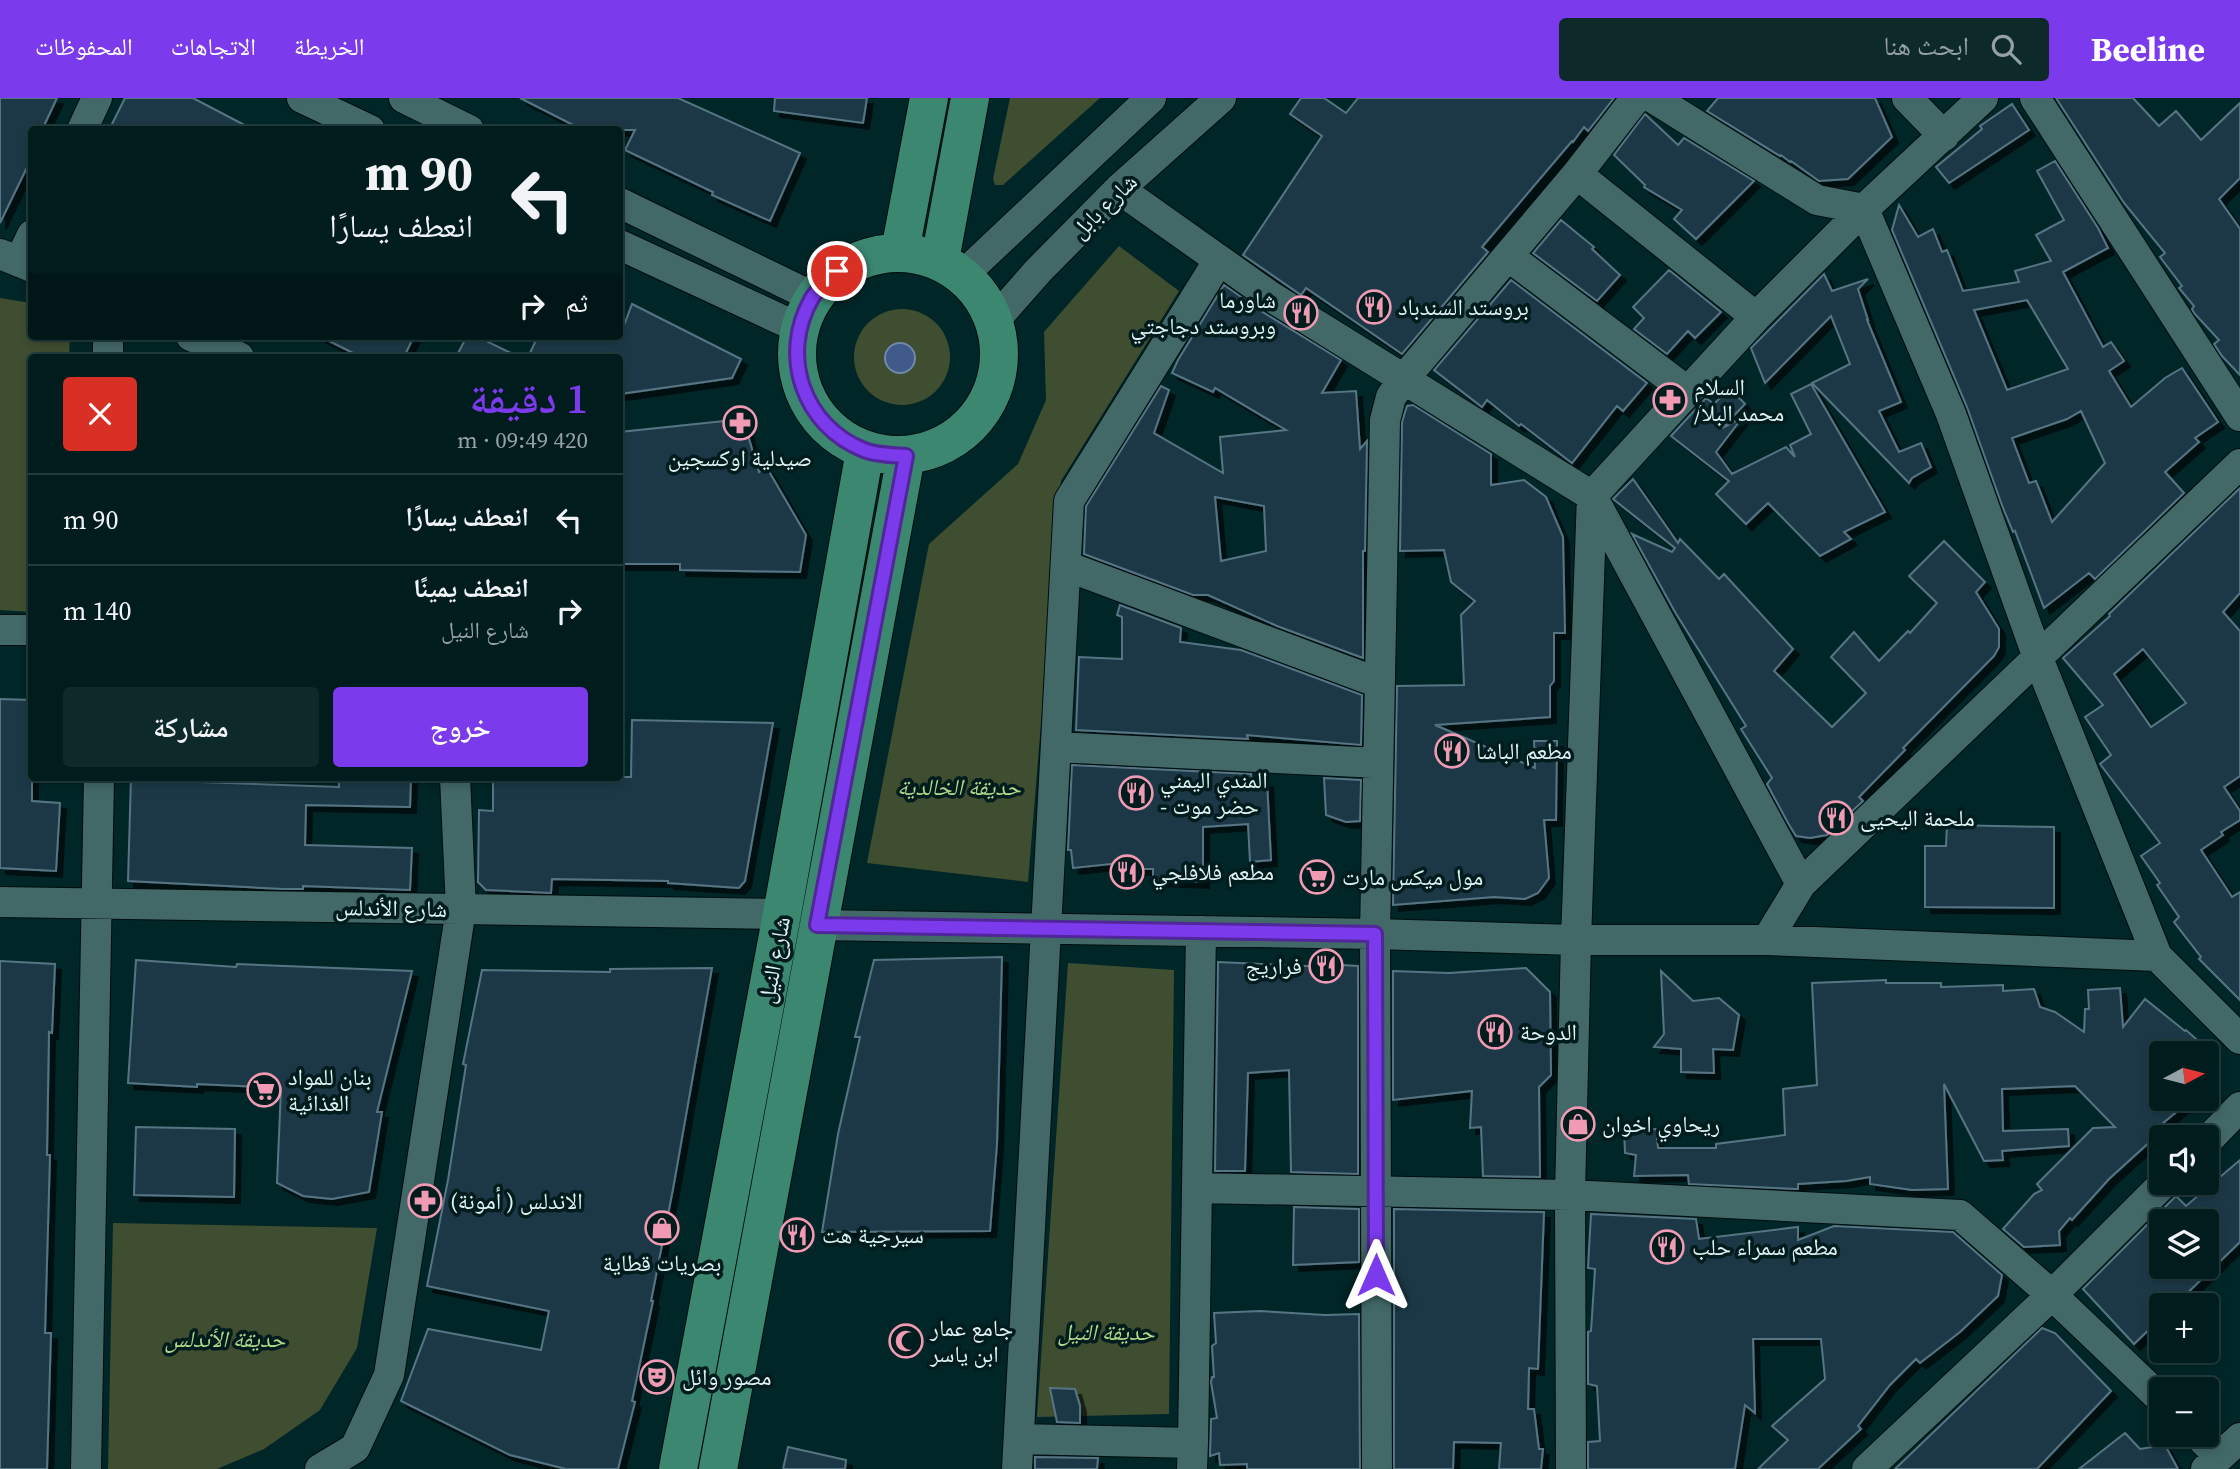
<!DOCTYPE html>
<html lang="ar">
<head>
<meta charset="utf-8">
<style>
	body { margin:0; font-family:"Source Serif 4","Noto Naskh Arabic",serif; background:#0e292a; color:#f1f3f6; direction:rtl; height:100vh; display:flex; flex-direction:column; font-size:26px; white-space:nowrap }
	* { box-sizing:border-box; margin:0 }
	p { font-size:23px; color:#95a1a4 }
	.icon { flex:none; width:38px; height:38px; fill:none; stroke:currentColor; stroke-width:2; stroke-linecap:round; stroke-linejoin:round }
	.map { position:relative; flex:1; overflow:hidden; direction:ltr }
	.details { position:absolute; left:28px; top:256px; width:595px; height:427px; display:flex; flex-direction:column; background:#001c1d; border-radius:7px; box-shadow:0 4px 10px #0003,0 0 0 2px #223a3b; direction:rtl }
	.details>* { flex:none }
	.top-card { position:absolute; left:28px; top:28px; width:595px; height:214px; border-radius:7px; box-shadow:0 4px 10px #0003,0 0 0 2px #223a3b; direction:rtl; background:#001c1d; color:#f1f3f6; overflow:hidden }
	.needle { width:46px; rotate:83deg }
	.buttons { position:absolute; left:2149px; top:943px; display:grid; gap:14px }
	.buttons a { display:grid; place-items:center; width:70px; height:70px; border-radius:7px; background:#001c1d; box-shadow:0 4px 10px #0003,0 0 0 2px #223a3b; font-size:35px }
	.pin { position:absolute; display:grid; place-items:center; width:60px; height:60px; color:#fff; margin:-30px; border:4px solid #fff; border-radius:50%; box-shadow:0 2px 7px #0007 }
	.me { position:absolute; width:77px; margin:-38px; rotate:0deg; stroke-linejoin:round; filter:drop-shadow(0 0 5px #0008) }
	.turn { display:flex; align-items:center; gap:24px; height:147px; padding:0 35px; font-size:32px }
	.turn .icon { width:91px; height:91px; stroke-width:2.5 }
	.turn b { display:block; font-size:49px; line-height:60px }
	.then { display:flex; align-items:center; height:66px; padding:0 35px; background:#0003; gap:14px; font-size:26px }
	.round { display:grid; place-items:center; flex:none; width:74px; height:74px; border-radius:7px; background:#0e292a }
	.summary { display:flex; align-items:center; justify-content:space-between; height:119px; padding:0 35px }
	h1 { font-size:42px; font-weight:600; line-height:52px; color:#7c3aed }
	.cta { display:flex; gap:14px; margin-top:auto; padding:14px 35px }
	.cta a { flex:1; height:80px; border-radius:7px; background:#7c3aed; color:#fff; font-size:28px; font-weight:600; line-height:80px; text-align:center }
	.cta a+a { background:#0e292a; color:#f1f3f6 }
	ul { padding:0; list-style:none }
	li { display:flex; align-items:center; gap:21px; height:91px; padding:0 35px; border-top:2px solid #223a3b }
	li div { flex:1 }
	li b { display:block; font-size:26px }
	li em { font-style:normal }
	header { display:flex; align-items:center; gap:42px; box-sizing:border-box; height:98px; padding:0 35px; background:#7c3aed; color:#fff }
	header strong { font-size:33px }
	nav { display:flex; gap:38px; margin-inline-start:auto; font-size:24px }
	.search { width:490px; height:63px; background:#0e292a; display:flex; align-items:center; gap:18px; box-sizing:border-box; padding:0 24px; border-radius:7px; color:#95a1a4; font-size:26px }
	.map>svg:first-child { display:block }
</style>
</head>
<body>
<header>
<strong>Beeline</strong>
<div class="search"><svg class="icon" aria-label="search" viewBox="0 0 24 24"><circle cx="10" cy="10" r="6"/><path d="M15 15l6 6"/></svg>ابحث هنا</div>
<nav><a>الخريطة</a><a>الاتجاهات</a><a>المحفوظات</a></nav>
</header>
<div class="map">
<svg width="2240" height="1371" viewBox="0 0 2240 1371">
	<defs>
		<filter id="shadow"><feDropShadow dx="6" dy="6" stdDeviation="0" flood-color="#0009"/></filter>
	</defs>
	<rect width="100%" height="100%" fill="#002627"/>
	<path fill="#3f4e31" d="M1010,0H1100L1003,87H995L993,81Z
		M1119,148L1179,193L1061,383L1028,784L867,765L929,446L1018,366L1046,302L1044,234Z
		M0,200L31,205L32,238H70L69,259H32L31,514L0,512Z
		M854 259a48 48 0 1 1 96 0a48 48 0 1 1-96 0Z
		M1068,865L1174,872L1169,1316L1037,1319Z
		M113,1125L377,1130L357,1250L320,1312L264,1351L217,1371H108Z"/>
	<path fill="#405a89" stroke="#7088a9" stroke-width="2" d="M885 260a15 15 0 1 1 30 0a15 15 0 1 1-30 0Z"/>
	<path fill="#1b3946" stroke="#577584" stroke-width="2" fill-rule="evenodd" filter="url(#shadow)" d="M0,0H57L42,32H32V59L0,125Z
		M125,0H193L254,32H109Z
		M520,0H678L800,55L770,123L712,97L713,94L625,52L635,32H583Z
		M775,0H867L863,25L774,13Z
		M1301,0H1324L1346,15L1358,0H1614L1588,33L1584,29L1573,44L1572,43L1482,149L1488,154L1402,256L1306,190L1301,197L1243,157L1322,38L1290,16Z
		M1718,0H1875L1892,39L1848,81L1819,83L1791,63L1790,64L1781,57L1780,58L1707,13Z
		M2056,0H2133L2159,28L2176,13L2201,42L2240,5V80L2219,101L2240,131V277L2222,258L2214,246L2219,242L2194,215L2192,211L2194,208L2179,190L2182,188L2160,159L2165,155L2124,105Z
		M2012,6L2029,32L1949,85L1936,69L1982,31L1980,28Z
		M1645,16L1678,47L1684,40L1754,83L1696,141L1674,121L1682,112L1644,89L1645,87L1614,57Z
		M2055,63L2098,130L2108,150L2063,174L2103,249L2111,244L2124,263L2109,273L2131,309L2165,280L2182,270L2218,324L2195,340L2199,344L2165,374L2184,395L2095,481L2089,475L2044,510L2015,433L2013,434L2003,410L1967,309L1892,132L1899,107L1918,139L1933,131L1942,154L1947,152L1963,193L2019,184L2015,173L2051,163L2036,137L2064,122L2037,73ZM2027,202L2068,271L2007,292L1974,212ZM2081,313L2105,365L2052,424L2036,383L2029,385L2012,340L2067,321Z
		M1561,122L1594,149L1592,151L1620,177L1597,203L1533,155Z
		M1669,172L1721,214L1695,240L1688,233L1667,256L1634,231L1644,220L1633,209Z
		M1824,176L1832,193L1868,181L1858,191L1868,222H1867L1901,304L1879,313L1899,354L1921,345L1931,369L1912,380L1909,385L1812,285L1850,266L1831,218L1765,285L1751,250Z
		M1511,182L1647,285L1623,313L1617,308L1572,365L1521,326L1519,328L1487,302L1482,309L1434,272Z
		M1224,187L1261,213L1341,262L1322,295L1356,293L1360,351L1367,343L1365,453H1363V560L1277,528L1208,497H1193L1084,456L1086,408L1161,288L1169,292L1154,335L1223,375L1220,339L1286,332L1215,290L1213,294L1172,275L1178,262ZM1215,399L1264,408L1266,453L1221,463Z
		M632,206L741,261L732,280L620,296V259H528L538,238H620Z
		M319,238H414L404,259H361Z
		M467,238H476L519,259H456Z
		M1811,286L1885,414L1844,434L1851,441L1820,458L1768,405L1746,426L1716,396L1729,383L1671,338L1706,300L1714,306L1730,290L1745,306L1722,330L1742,320L1716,354L1732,376L1786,349L1795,359L1790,347L1811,336L1791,296Z
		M1413,307L1491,356V387L1524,382L1546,399L1563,439L1565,535H1554V583L1550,588V619L1435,627L1535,670L1534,643H1557L1556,722H1544L1549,780L1538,795L1525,801L1494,799L1393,807L1397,588L1464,587L1461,517L1475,503L1451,484L1444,452L1400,453L1402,324L1407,308Z
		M743,321L759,374L767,370L806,437L800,474L680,472V466H620V334Z
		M1633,381L1678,445L1680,441L1719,481L1724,476L1793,551L1774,573L1832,629L1866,595L1831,559L1854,534L1879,563L1908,533L1910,535L1937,505L1909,478L1944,443L1985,484L1976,494L1999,531V549L1994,558L1903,650L1905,652L1859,699L1863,703L1827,737L1810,740L1796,738L1788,725L1767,686L1772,680L1741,631L1746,628L1675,514L1632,436L1672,454L1675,450L1613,401Z
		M2240,390V495L2223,514L2240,533V678L2224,689L2240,713V722L2221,734L2223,737L2201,752L2232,799L2240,794V902L2199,861L2201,859L2174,824L2179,819L2157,787L2160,785L2141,758L2160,745L2100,666L2111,657L2085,619L2103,607L2063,560L2110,518L2109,516ZM2143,551L2186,605L2151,629L2114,576Z
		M1120,507L1181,530L1180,544L1241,552L1362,597L1361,647L1247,637L1248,641L1076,632L1079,559L1122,561V519L1117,517Z
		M0,601L32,602V703L60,705L56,773L0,770Z
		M632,622L773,625L745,783L739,790L668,785V783L552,781L551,795L486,792L478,784L479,712L493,713V679H631Z
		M1072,667L1251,676L1252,684L1267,683L1271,762L1250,764L1248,726L1203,729V784L1153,782V771H1120V765L1073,770L1071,752H1068Z
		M131,679H201L200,684L339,689V679H411L410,709L306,707L305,747L412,750L410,792L303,788V791H283L128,783Z
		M1324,680L1361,682L1360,723L1346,724L1326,717Z
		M1947,727L2054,729V810L1925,809V748H1946Z
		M1002,859L997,1046L990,1133L822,1134L838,1036L860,939H855L874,862Z
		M136,862L236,869L237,866L412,873L377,1014H382L369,1094L332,1101L303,1098L277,1085L281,990L197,986V989L128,985Z
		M0,863L55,866L52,935L49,934L47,1057H50L45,1235H51L47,1371H0Z
		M1218,864L1326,869L1341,867L1358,868V1076L1291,1074L1289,972L1248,975L1245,1073H1215Z
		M712,870L673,1091L651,1203H653L632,1303L635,1304L618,1371H566L510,1357L401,1303L428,1231L541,1252L549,1213L427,1188L448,1082L466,967L463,966L482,872L610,874V871Z
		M1526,870L1550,894L1551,977L1539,989L1540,1079L1483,1078L1481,1029L1470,1030L1472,993L1393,1002V873L1449,875Z
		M1661,873L1693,903L1719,900L1739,917L1733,952L1713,951L1714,975L1681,974V951L1654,949L1664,936Z
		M1886,882V885H1941V889L2003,887V893L2034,891L2040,909L2055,914L2084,934L2085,911H2089L2088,892L2120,890L2123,929L2145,901L2185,933L2186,932L2213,956H2161V1001H2192L2162,1026L2165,1030L2109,1081L2072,1122L2070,1120L2059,1133L2060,1147L2024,1149L2003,1131L2034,1096L2042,1092L2037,1086L2093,1030L2115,1029L2075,988L2002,991L2003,1033L2068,1031L2069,1048L2002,1053L2003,1062L1984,1063L1944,986L1948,1091L1912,1092L1870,1086V1079L1846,1083L1798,1086V1091H1796L1689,1086L1688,1077L1634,1078L1636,1057L1625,1055L1624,1032L1656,1031L1658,1050H1716V1046L1785,1037L1783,991L1817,987L1812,885Z
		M136,1029L235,1031L234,1099L134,1097Z
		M2240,1062V1144L2174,1208H2161V1220L2134,1246L2083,1191L2176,1098L2186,1108ZM2161,1124H2207V1169H2161Z
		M1294,1109L1359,1111V1164L1293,1167Z
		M1394,1111L1544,1114L1538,1271L1529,1270L1528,1311H1534L1539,1351H1543L1541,1371H1499L1501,1345L1454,1344L1453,1371H1394Z
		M1591,1116L1696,1121L1699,1141L1798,1129V1142L1834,1128L1953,1134L2002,1177L1998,1198L1960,1234L1920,1265L1916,1261L1890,1287L1858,1328L1861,1331L1818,1371H1758L1788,1342L1772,1328L1825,1281L1821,1241H1753L1755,1315L1745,1307L1735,1371H1588V1344L1600,1343L1597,1288L1588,1286V1234L1591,1233L1595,1171L1588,1170Z
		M1260,1213L1325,1217L1359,1216L1360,1371H1247V1366L1220,1367L1219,1355L1210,1358L1211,1321L1217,1320L1211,1284L1212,1279H1214L1212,1248L1216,1245L1214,1215Z
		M2042,1230L2055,1235L2111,1293L2037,1371H1895Z
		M1050,1290L1075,1291L1080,1308V1325L1057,1324Z
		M2125,1335L2140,1351L2165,1347L2178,1371H2079Z
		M788,1349L846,1362L845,1371H783Z
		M1035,1359L1098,1360L1097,1371H1035Z"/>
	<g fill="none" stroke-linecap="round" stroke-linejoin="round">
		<defs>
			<path id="minor" d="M302,0L370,32
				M404,0L469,32
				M1653,0L1817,102L1864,111L1951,316L2038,560L2157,858L2240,941
				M1907,0L1944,38
				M2035,0L2240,318
				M82,32L97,0
				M1577,76L1756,219
				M1119,91L1270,198L1592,398L1801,786
				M620,105L813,199
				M620,147L799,230
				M0,156L32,169
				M1508,158L1687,293
				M19,164L32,137
				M963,177L1151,0
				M995,222L1038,173L1119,91L1221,0
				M191,238L239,259
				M108,259V238
				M1066,468L1379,585
				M0,532H32
				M1056,649L1378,665
				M0,804L782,816
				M817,827L1375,836L1576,842H1767L2157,858
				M1767,842L1801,786L2240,366
				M2207,1043L2240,1009
				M1197,1090L1570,1097L1960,1117L2052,1197L2161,1301
				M2198,1337L2219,1358
				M1019,1341L1193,1345L1201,833
				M86,1371L99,679
				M320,1371L355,1350L389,1277L461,811L455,679
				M1017,1371L1069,403L1219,162
				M1192,1371L1193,1345
				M1377,1371L1375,836L1385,322L1391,299L1403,282L1577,76L1636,0
				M1571,1371L1570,1097L1576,842L1592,398L1756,219L1864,111L1983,0
				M1867,1371L2052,1197L2164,1085
				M2206,1371L2240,1340"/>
			<path id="major" d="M900,153L929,0
				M797 256a101 101 0 1 1 202 0a101 101 0 1 1-202 0Z
				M940,162L970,0
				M678,1371L782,816L865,353
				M718,1371L906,358"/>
		</defs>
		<use href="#minor" stroke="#000d0d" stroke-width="32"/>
		<use href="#major" stroke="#000d0d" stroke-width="40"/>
		<use href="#minor" stroke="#436868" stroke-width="30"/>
		<use href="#major" stroke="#3b876f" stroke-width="38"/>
	</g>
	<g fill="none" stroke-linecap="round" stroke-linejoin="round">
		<defs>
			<path id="route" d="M837,173C829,181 818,190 812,200C779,257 803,328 864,352C876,357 893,357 906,358L817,827L1375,836L1376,1177"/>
		</defs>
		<use href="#route" stroke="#51269a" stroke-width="18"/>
		<use href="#route" stroke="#7c3aed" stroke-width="12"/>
	</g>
	<defs>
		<symbol id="restaurant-ring" viewBox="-11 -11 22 22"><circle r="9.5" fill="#011c1c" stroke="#f09ab4" stroke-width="1.5"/><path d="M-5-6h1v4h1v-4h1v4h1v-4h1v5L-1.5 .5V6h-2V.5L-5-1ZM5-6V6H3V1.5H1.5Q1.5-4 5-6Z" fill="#f09ab4"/></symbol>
		<symbol id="pharmacy-ring" viewBox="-11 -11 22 22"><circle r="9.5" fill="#011c1c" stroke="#f09ab4" stroke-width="1.5"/><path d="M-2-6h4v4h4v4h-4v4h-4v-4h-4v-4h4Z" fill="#f09ab4"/></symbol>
		<symbol id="supermarket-ring" viewBox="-11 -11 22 22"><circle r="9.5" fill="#011c1c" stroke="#f09ab4" stroke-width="1.5"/><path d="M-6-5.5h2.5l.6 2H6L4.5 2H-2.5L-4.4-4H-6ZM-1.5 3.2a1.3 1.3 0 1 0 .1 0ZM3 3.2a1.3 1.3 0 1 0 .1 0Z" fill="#f09ab4"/></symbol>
		<symbol id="shop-ring" viewBox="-11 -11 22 22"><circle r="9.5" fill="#011c1c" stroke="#f09ab4" stroke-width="1.5"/><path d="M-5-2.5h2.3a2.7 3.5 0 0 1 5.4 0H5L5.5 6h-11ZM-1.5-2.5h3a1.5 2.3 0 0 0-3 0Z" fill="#f09ab4"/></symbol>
		<symbol id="mosque-ring" viewBox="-11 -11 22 22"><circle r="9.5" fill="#011c1c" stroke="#f09ab4" stroke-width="1.5"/><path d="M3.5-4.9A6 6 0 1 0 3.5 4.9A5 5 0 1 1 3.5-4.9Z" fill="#f09ab4"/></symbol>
		<symbol id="theatre-ring" viewBox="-11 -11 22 22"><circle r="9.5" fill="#011c1c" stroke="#f09ab4" stroke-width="1.5"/><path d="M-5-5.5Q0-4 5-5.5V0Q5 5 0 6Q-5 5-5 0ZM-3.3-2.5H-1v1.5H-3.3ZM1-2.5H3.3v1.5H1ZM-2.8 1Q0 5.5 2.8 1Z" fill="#f09ab4"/></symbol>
	</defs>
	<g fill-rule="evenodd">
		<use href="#restaurant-ring" x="1355" y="190" width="38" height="38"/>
		<use href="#restaurant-ring" x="1282" y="196" width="38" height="38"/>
		<use href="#pharmacy-ring" x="1651" y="283" width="38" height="38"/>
		<use href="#pharmacy-ring" x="721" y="306" width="38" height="38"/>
		<use href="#restaurant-ring" x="1433" y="634" width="38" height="38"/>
		<use href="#restaurant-ring" x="1117" y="676" width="38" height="38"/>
		<use href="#restaurant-ring" x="1817" y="701" width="38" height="38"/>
		<use href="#restaurant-ring" x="1108" y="755" width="38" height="38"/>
		<use href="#supermarket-ring" x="1298" y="760" width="38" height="38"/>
		<use href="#restaurant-ring" x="1307" y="849" width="38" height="38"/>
		<use href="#restaurant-ring" x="1476" y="915" width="38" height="38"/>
		<use href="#supermarket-ring" x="245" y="973" width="38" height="38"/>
		<use href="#shop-ring" x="1559" y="1007" width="38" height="38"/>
		<use href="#pharmacy-ring" x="406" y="1084" width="38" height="38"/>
		<use href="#shop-ring" x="643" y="1111" width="38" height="38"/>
		<use href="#restaurant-ring" x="778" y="1118" width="38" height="38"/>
		<use href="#restaurant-ring" x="1648" y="1130" width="38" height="38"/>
		<use href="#mosque-ring" x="887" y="1224" width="38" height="38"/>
		<use href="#theatre-ring" x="638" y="1260" width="38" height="38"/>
	</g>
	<g text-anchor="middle" stroke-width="7" stroke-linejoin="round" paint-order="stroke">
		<g font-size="23" fill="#dff3f3" stroke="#011c1c">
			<text transform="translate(1104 108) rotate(-44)" y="8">شارع بابل</text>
			<text transform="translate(391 810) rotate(1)" y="8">شارع الأندلس</text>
			<text transform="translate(774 862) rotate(-79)" y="8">شارع النيل</text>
		</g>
		<g font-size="23" fill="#dff3f3" stroke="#011c1c" text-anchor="start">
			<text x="1276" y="210" text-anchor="end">شاورما<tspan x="1276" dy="26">وبروستد دجاجتي</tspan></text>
			<text x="1398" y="217">بروستد السندباد</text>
			<text x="1694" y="297">السلام<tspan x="1694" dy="26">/محمد البلا</tspan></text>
			<text x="740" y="368" text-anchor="middle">صيدلية اوكسجين</text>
			<text x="1476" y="661">مطعم الباشا</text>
			<text x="1160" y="690">المندي اليمني<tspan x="1160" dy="26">- حضر موت</tspan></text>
			<text x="1860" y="728">ملحمة اليحيى</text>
			<text x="1152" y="782">مطعم فلافلجي</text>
			<text x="1342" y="787">مول ميكس مارت</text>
			<text x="1302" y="876" text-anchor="end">فراريج</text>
			<text x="1520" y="942">الدوحة</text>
			<text x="288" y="987">بنان للمواد<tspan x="288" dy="26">الغذائية</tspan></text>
			<text x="1602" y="1034">ريحاوي اخوان</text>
			<text x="450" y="1111">الاندلس ( أمونة)</text>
			<text x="822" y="1145">سيرجية هت</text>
			<text x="1692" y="1157">مطعم سمراء حلب</text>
			<text x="662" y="1173" text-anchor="middle">بصريات قطاية</text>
			<text x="930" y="1238">جامع عمار<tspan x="930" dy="26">ابن ياسر</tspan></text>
			<text x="682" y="1287">مصور وائل</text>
		</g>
		<g font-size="23" font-style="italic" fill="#b0d889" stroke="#011c1c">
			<text x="959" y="697">حديقة الخالدية</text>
			<text x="1106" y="1242">حديقة النيل</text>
			<text x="225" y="1249">حديقة الأندلس</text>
		</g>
	</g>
</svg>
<div class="buttons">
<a><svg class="needle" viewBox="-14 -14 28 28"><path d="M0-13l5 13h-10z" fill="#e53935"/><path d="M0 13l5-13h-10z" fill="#95a1a4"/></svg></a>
<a><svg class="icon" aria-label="sound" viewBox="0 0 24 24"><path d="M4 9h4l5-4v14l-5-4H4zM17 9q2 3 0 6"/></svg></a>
<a><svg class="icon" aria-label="layers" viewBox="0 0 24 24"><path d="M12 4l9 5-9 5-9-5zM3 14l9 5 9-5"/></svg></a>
<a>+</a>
<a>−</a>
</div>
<div class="pin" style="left:837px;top:173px;background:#d93025"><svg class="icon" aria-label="arrive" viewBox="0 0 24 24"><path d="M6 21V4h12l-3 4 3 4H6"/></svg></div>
<svg class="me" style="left:1376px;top:1177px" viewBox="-20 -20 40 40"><path d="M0-17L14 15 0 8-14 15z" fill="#7c3aed" stroke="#fff" stroke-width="4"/></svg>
<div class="top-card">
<div class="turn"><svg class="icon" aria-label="left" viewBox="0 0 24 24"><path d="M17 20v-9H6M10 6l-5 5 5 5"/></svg><div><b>90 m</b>انعطف يسارًا</div></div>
<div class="then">ثم<svg class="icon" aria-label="right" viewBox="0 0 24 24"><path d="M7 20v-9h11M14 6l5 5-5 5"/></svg></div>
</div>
<section class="details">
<div class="summary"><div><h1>1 دقيقة</h1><p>420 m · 09:49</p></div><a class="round" style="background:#d93025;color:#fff"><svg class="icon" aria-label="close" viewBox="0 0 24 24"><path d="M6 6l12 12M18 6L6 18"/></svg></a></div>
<ul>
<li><svg class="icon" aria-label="left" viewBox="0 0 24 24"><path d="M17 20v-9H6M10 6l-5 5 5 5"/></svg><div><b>انعطف يسارًا</b></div><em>90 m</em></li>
<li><svg class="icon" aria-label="right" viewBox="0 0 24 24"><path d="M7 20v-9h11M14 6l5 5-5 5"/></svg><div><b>انعطف يمينًا</b><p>شارع النيل</p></div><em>140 m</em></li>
</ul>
<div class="cta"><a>خروج</a><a>مشاركة</a></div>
</section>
</div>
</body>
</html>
